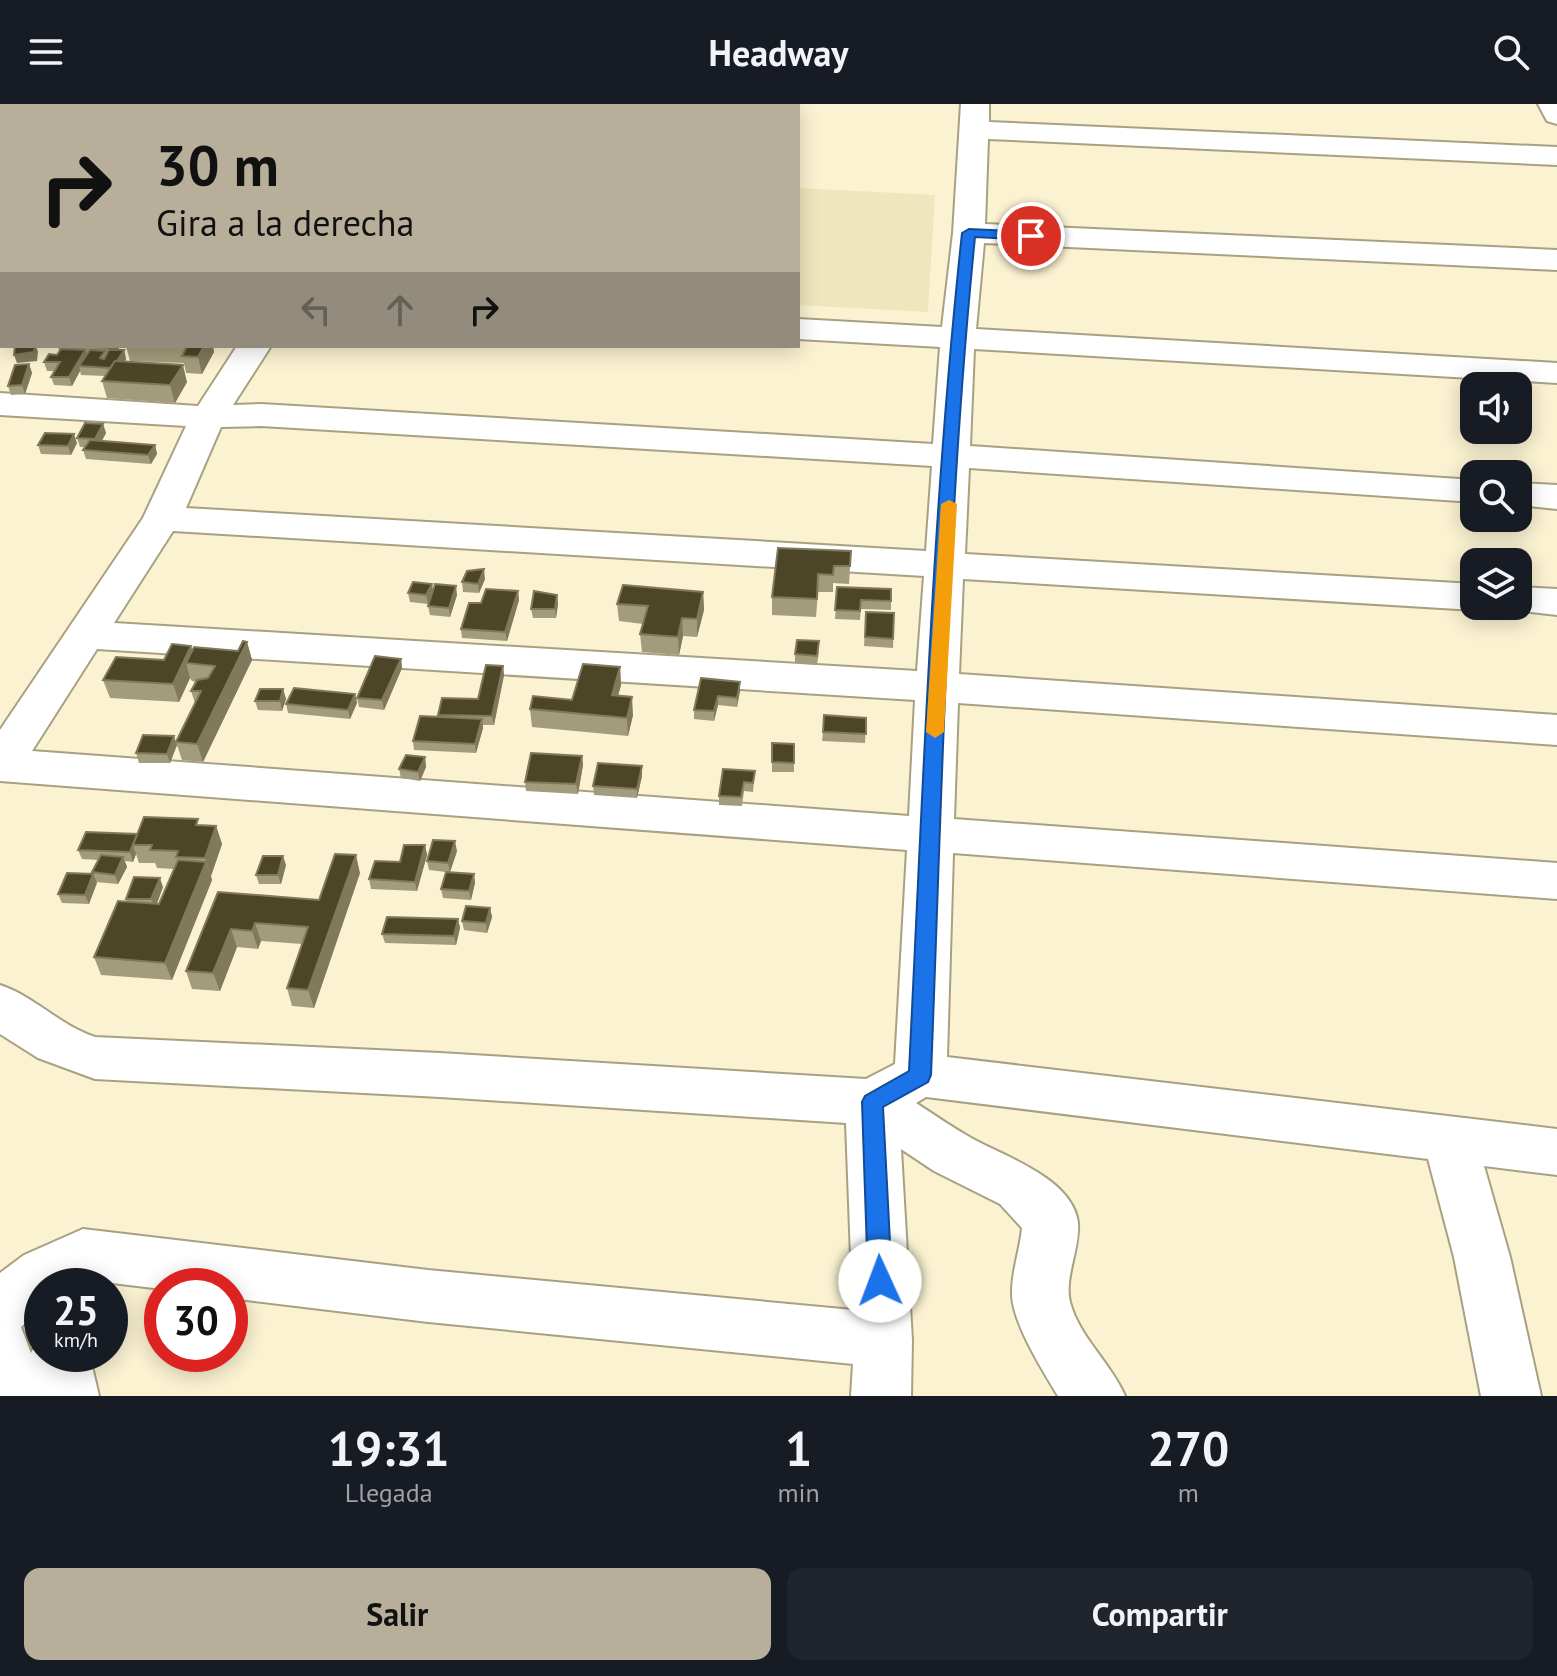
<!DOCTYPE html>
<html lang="es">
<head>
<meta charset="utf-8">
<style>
	body { margin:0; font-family:"PT Sans",sans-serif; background:#20242c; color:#f1f3f6; height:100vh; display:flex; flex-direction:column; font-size:30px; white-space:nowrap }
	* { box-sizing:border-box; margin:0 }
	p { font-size:26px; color:#9ea1a6 }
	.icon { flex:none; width:44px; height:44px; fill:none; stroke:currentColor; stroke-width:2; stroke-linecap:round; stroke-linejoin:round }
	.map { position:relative; height:1292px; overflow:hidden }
	.drawer { display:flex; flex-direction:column; background:#171b24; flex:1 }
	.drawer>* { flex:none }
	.top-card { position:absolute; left:0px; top:0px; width:800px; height:244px; box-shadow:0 4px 20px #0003; background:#b8af9b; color:#111; overflow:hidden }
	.controls { position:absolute; left:1460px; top:268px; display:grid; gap:16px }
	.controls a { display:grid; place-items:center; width:72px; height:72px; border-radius:16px; background:#171b24; box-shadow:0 4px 20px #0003; font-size:40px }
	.speed { position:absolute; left:24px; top:1164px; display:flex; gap:16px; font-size:40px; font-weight:700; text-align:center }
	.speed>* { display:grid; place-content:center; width:104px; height:104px; border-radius:50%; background:#171b24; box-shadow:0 4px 20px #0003; line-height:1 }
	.speed small { font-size:20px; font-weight:400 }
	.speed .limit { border:12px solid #d22; background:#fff; color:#111 }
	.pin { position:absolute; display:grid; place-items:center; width:68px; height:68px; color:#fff; margin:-34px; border:4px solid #fff; border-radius:50%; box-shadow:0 2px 8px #0007 }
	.me { position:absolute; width:88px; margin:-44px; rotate:358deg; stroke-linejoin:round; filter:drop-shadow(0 0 6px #0008) }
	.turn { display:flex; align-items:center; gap:28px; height:168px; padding:0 24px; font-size:36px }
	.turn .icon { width:104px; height:104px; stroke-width:2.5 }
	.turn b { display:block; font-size:56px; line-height:68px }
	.lanes { display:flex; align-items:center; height:76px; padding:0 24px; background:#0003; justify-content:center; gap:40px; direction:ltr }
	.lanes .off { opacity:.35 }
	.eta { display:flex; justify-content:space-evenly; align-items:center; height:136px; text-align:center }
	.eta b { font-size:48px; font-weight:600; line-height:56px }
	.cta { display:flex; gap:16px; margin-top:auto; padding:16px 24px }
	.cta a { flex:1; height:92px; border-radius:16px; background:#b8af9b; color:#111; font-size:32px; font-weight:600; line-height:92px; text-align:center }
	.cta a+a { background:#20242c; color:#f1f3f6 }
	header { display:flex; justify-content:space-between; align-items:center; height:104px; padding:0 24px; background:#171b24; font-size:36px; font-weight:600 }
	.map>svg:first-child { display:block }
</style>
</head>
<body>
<header><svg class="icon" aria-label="menu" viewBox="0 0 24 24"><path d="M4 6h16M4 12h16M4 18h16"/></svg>Headway<svg class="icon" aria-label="search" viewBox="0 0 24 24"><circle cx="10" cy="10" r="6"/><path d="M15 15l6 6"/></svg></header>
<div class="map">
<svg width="1557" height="1292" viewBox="0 0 1557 1292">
	<rect width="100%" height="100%" fill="#faf2d1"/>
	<path fill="#f0e6bd" d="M798,84L935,91L928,208L798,201Z"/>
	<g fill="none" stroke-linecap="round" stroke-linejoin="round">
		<defs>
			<path id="minor" d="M961,0H989V18L1557,43V61L988,35L985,120L1557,146V166L984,139L976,225L1557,259V279L974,245L970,342L1474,376V398L969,364L965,450L1474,480V502H1488L1474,506L963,475L959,570L1557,611V641L958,599L954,715L1557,759V795L953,749L947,953L1557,1025V1071L1484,1062L1510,1153L1541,1292H1481L1454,1153L1428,1055L926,993L916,999C935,1011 953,1024 973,1035C1006,1053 1073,1075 1078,1119C1080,1145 1064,1173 1070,1198C1079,1233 1111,1259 1125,1292H1058C1043,1267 1011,1217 1012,1188C1012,1166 1020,1146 1022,1124L1000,1100L934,1067L901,1045L912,1236L911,1292H851L853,1260L428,1218L230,1194V1182H162V1185L87,1176L75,1182H42V1205L21,1223L31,1249L42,1229V1250H89L99,1292H0V1169L24,1151L83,1125L428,1166L853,1206L846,1019L440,993L95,975L38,954L0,930V881C34,892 59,921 95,933L440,949L866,975L895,960L907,746L0,677V626L143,414L186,322L0,311V289L198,302L237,242H271L233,301L261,300L933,340L940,243L798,235V215L942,223L953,129ZM261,322L932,362L926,447L186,404L221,323ZM173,427L924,472L917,567L114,519ZM97,545L915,596L909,712L32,647Z
				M1538,0H1557V20L1547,17Z
				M0,179H2V199H0Z
				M1518,379L1557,381V405L1518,401Z
				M1518,483L1557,485V511L1504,505L1502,502H1518Z"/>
		</defs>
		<use href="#minor" stroke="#a8a181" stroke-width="4"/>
		<use href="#minor" fill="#fff" fill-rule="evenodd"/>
	</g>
	<path fill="#a39c7c" d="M58,242H119L117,246H124L126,255L125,257L187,278L175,299L107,294L102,277L105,272L81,271L80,267L72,282L54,281L51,273L55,267H47L44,258L57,251L59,247Z
		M126,242H213L214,248L202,270L186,269L184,259L130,257Z
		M29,260L32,269L25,290L11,291L8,282Z
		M103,320L106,329L102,337L155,341L157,350L151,360L86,355L83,346L85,343H80L77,334Z
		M77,339L71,351L41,350L38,341Z
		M851,447L849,480L833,479V488H818L816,513L772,511V493Z
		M485,475L479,489L463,488L462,478Z
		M432,480L433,488L457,491L450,513L430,511L428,502L432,492L428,500L410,498L408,489Z
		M837,483L891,485V506L861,505L860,516L835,515Z
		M518,487L519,496L507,537L462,534L461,525L481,499Z
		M703,488L704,506L697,533L683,532L679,551L642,548L640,530L643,520L619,517L617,500Z
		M557,491L558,500L556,514H533L531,505Z
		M866,508L894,509L893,544L864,542Z
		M247,538L252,556L203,658L182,656L177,641L170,659H139L136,649L176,638L195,599L191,587L196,578L192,577L190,574L179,598L110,594L103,576L193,546L238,547Z
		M819,547L817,561L795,559V550Z
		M401,555L402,564L384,606L359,603L357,594Z
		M503,562L504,571L494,621H483V624L476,649L414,646L413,637L438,612V611L478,595Z
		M620,563L621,581L618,592L633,611L628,632L532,623L530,605L572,596Z
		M740,578V587L737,603L718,601L714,617L694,615V606Z
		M283,585L286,595L282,607L258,606L255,597Z
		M355,590L357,599L350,615L288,609L286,600Z
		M866,614L865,639L822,637L823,628Z
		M772,639L794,640V668H772Z
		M582,652L583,661L578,690L526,687L525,678Z
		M425,653L426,663L420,677L401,674L399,665Z
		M642,662V672L637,694L594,691L593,682Z
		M755,667L753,688L744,687L742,702L719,701V692Z
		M200,721L216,722L222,740L211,772L212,776L172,876L101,871L94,853L127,798L126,795L163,783L157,800H159L174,765L157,764L155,759H139L136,750L133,758L125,757L127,763L118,780L96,778L89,800L62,799L58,790L93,770L92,768L99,756L82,755L78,746L137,730Z
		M425,741L427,751L417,787L371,785L369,775L400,758Z
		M457,747L450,768L474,770L475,779L471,796L443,794L441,785L446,768L429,766L427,757Z
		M286,761L281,780H259L256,771Z
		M360,769L314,904L292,902L287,884L302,840L261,837L258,845L237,843L220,887L192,885L186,867L218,788L319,796Z
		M490,804L492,813L487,829L464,826L462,817Z
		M458,815L460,824L456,841L385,839L382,830Z"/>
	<path fill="#80795b" d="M35,242H36L38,248L37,257L17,259L14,251Z
		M112,242L120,243L113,253L111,244Z
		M204,242H213L214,248L202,270L198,253Z
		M85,246L88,254L79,262L80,267L72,282L69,273Z
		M124,246L126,255L115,273L113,264Z
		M29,260L32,269L25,290L22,281Z
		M183,261L187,278L175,299L170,281Z
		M103,320L106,329L98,343L95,335Z
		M74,330L77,339L71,351L68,342Z
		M155,341L157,350L151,360L148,351Z
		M484,465L485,475L479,489L478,480Z
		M432,480L433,489L428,500L426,491Z
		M456,482L457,491L450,513L449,504Z
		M518,487L519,496L507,537L505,528Z
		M703,488L704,506L697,533V515Z
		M557,491L558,500L556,514L555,505Z
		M682,514L683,532L679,551L678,533Z
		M247,538L252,556L203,658L197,640Z
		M191,542L197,560L186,559L190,574L179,598L173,580Z
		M401,555L402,564L384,606L382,596Z
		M503,562L504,571L494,621L492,612Z
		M620,563L621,581L613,609L612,591Z
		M740,578V587L737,603V594Z
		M283,585L286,595L282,607L280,597Z
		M355,590L357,599L350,615L348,606Z
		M718,592V601L714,617V607Z
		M632,593L633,611L628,632L627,614Z
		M482,615L483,624L476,649L475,640Z
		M174,632L177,641L170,659L167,650Z
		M582,652L583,661L578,690L576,680Z
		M425,653L426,663L420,677L418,668Z
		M642,662V672L637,694V685Z
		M216,722L222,740L211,772L205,754Z
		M455,737L457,747L450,768L448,759Z
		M133,741L136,750L133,758L130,748Z
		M425,741L427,751L417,787L415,778Z
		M356,751L360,769L314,904L308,886Z
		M283,752L286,761L281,780L278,771Z
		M123,753L127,763L118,780L115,771Z
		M206,758L212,776L172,876L165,859Z
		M93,770L97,779L89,800L85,791Z
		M474,770L475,779L471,796L469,787Z
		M160,774L163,783L155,804L151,795Z
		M490,804L492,813L487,829L486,819Z
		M458,815L460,824L456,841L454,832Z
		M255,819L261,837L258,845L252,827Z
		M231,825L237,843L220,887L213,869Z"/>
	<path fill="#4c4528" stroke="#80795b" stroke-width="2" d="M15,242H35L34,248L14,251Z
		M94,242H112L111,244L93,243Z
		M178,242H204L198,253L182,252L187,242Z
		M61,245L85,246L69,273H51L60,258H44L49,250L57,251Z
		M90,246L105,247L100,254L104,255L109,246H124L117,257H115L110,264L79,262Z
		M115,257L183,261L170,281L102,277Z
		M29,260L22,281L8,282L15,261Z
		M85,319L103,320L95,335L77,334Z
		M45,329L74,330L68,342L38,341Z
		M90,336L155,341L148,351L83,346Z
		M778,444L851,447L850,462H834L833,471L818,470L817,495L772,493Z
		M484,465L478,480L462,478L467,467Z
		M413,478L432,480L426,491L408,489Z
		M435,480L456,482L449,504L428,502Z
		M623,481L703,488L697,515L682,514L678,533L640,530L648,502L617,500Z
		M837,483L891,485V497L861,496L860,507L835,506Z
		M486,485L518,487L505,528L461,525L469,499H481Z
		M534,487L557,491L555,505H531Z
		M866,508L894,509L893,535L865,533Z
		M797,536L819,537L817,552L795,550Z
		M243,537L247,538L197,640L176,638L201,587H191L197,576L208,574L215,562L186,559L194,543L238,547Z
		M172,540L191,542L173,580L103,576L116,553L164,556Z
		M375,552L401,555L382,596L357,594Z
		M583,560L620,563L612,591L632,593L627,614L530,605L533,592L572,596Z
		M486,561L503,562L492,612L438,611L442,594L478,595Z
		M701,574L740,578L737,594L718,592L714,607L694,606Z
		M294,584L355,590L348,606L286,600Z
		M260,585H283L280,597H255Z
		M824,611L866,614V630L823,628Z
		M420,612L482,615L475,640L413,637Z
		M143,631L174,632L167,650L136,649Z
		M772,639L794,640V659L772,658Z
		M531,649L582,652L576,680L525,678Z
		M406,651L425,653L418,668L399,665Z
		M598,659L642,662L637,685L593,682Z
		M723,665L755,667L753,679L744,678L741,693L719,692Z
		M144,713L198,715L196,721L216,722L205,754L176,753L178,747L150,746L152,741H133Z
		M86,728L137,730L130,748L78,746Z
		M433,736L455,737L448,759L427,757Z
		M404,741H425L415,778L369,775L375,757L400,758Z
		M335,750L356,751L308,886L287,884L308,823L255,819L252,827L231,825L213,869L186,867L218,788L319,796Z
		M101,751L123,753L115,771L92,768Z
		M263,752H283L278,771H256Z
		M178,756L206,758L165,859L94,853L118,797L159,800Z
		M446,768L474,770L469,787L441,785Z
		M67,769L93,770L85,791L58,790Z
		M134,773L160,774L151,795H126Z
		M466,802L490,804L486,819L462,817Z
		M387,813L458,815L454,832L382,830Z"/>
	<path fill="#1a73e8" stroke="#114b97" stroke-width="2" d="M969,125L1031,128L1037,132L1031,136L975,133C947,411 942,692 931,971L928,978L883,1003L892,1177L888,1184L880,1187L872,1184L868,1177L862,998L865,992L909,967C923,688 932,407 962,129Z"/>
	<path fill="#f59e0b" d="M949,396L957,400L944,628L935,634L926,628L941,400Z"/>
</svg>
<div class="controls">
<a><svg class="icon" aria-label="sound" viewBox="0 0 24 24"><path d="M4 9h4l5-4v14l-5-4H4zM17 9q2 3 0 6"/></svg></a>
<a><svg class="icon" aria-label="search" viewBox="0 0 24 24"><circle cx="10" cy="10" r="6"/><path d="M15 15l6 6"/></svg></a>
<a><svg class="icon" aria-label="layers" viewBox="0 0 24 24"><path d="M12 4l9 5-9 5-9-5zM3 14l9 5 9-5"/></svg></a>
</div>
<div class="speed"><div>25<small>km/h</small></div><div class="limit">30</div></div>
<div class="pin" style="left:1031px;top:132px;background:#d93025"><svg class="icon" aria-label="arrive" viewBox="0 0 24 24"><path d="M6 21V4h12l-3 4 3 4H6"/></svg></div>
<svg class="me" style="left:880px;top:1177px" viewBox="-20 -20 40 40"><circle r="19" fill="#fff"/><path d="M0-13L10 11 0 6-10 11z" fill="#1a73e8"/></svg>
<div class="top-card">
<div class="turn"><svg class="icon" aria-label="right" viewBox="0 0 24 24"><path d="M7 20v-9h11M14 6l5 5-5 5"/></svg><div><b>30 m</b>Gira a la derecha</div></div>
<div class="lanes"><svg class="icon off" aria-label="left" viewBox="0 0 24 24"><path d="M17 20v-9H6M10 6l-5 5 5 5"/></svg><svg class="icon off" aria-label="ahead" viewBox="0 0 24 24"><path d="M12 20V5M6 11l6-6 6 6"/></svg><svg class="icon" aria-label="right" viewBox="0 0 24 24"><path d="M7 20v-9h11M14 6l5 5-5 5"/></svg></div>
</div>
</div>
<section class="drawer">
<div class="eta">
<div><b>19:31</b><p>Llegada</p></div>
<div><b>1</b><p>min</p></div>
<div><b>270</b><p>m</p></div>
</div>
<div class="cta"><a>Salir</a><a>Compartir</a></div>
</section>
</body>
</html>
